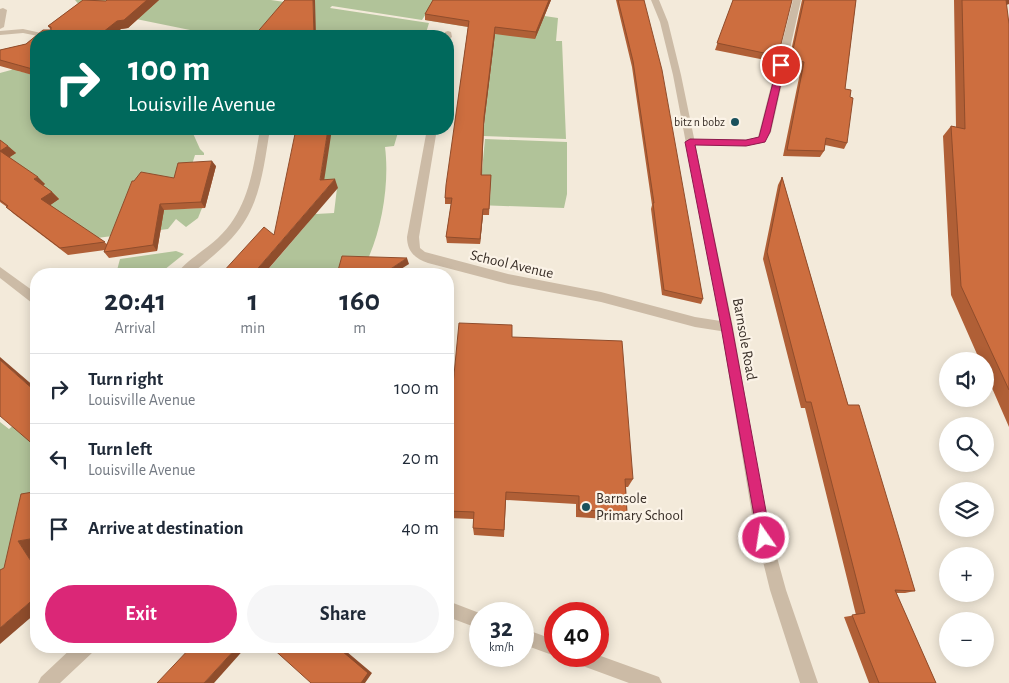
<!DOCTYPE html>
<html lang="en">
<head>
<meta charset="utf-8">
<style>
	body { margin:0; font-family:"Alegreya Sans",sans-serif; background:#f6f6f7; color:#1f2937; height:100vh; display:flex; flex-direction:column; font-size:19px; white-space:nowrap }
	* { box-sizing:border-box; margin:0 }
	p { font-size:16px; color:#747a83 }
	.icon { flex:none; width:28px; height:28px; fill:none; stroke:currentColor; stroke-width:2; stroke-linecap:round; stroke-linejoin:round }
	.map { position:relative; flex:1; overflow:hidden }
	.sheet { position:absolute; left:30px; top:268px; width:424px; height:385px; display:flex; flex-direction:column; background:#fff; border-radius:20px; box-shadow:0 2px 12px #0003 }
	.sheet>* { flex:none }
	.top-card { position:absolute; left:30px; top:30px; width:424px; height:105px; border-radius:20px; box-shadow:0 2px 12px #0003; background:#00695c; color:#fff; overflow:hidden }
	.fabs { position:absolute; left:939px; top:352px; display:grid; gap:10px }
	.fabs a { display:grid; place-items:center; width:55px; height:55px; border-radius:50%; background:#fff; box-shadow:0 2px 12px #0003; font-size:25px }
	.speed { position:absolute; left:469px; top:602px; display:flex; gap:10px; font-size:25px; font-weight:700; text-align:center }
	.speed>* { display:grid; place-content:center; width:65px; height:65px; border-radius:50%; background:#fff; box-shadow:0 2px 12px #0003; line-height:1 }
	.speed small { font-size:12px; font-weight:400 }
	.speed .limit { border:8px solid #d22; background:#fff; color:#111 }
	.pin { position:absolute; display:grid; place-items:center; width:42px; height:42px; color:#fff; margin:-21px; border:2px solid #fff; border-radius:50%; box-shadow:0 1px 5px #0007 }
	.me { position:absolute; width:55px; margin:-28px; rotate:347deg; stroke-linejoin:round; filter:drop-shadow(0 0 4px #0008) }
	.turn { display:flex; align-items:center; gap:18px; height:105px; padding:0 15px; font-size:22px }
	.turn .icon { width:65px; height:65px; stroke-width:2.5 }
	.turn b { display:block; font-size:35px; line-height:42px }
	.eta { display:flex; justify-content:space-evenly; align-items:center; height:85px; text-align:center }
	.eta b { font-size:30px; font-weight:700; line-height:35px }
	.button { display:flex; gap:10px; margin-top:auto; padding:10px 15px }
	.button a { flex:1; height:58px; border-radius:30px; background:#db2777; color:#fff; font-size:20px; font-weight:700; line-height:58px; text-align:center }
	.button a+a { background:#f6f6f7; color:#1f2937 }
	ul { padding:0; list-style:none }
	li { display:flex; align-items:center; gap:15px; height:70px; padding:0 15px; border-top:1px solid #e0e1e3 }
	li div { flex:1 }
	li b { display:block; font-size:19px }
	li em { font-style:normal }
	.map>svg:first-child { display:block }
</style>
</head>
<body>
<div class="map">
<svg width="1009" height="683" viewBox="0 0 1009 683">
	<rect width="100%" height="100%" fill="#f3eada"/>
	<path fill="#b1c399" d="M75,0H271L305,5L310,0H435L422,20L332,6L330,8L429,23L425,36H316V31C277,38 228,41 190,33V30L82,8Z
		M437,0L558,18L556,41H562L566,139L483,136L493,35L481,29L425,20Z
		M21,63L18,71L36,75V129H191L200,149L204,153V155H195L178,209L202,208L198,218L186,227L176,219L168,229L81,240L19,173L0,144V73L11,70Z
		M327,129H399L394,146L385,147C390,185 381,240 360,274H246L250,266L266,272L307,224L317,208L316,214L334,213L337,188H323Z
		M485,139L567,142V194L564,208L477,205L490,199L491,182L481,181Z
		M176,251L184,254L159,274H116L120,259Z
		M0,422L9,429L15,424L36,442V548L0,587Z"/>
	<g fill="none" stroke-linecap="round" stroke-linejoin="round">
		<path fill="#ccbba6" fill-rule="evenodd" d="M793,0H801L771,132L765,142L746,146L687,144V140L690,139L746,140L758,137Z
			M3,8L7,10L4,27L0,29V9Z
			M23,29L55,36H38L23,33L0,35V31Z
			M448,31L451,32L452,37L448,40V36H444L445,32Z
			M260,129H270C264,164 261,203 237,232C224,248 207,261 191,274H177C185,261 207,249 218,238C249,209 253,169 260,129Z
			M427,129H437L419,237L420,248L425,252L508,274L601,292L695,317L727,322L731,323L733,327L731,331L727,332L695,327L601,302L508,284L428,263C415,259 407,251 407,237Z
			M74,646H95L93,652L60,683H38L41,677Z"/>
		<path fill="#ccbba6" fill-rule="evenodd" d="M651,0H659L668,22L681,75L733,327L767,521L786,590L818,683H800L770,590L753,521L721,327L673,75L660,22Z
			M0,267L36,293V305L32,303L0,278Z
			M448,601L482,614H480V629L448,617Z
			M522,628L555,640V656L522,644Z
			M598,655L659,677L662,683H629L572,662L570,656H598Z"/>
	</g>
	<path fill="#b05f36" d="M83,0L106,1L107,0H159L128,28L121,29L112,36H36V76L0,66V50L26,44L43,30H51L48,26Z
		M433,0H551L535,39L495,34L484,124L482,175H491L489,215H483L480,244L447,243L446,237L451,204H445V198L468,27L425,20V14Z
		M616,0H644L703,299L701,304L662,295L651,209L652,205L632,67Z
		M733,0L778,56L775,62L715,50Z
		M802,0H856L845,89L847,143L844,149L825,145L824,151L820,157L783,156L801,68L788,65Z
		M954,0H1009V4L1006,5L1009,24V427L985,372V361H980L951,295L943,136L951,126L956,127Z
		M0,140L16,153L9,157L45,184L43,185L52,192L59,199L50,205L107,244L174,178L216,166L205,208L164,210L157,251L109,258L104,252L105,250L68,255L14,214L6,207H7L0,202Z
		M782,177L848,405L915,591L905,593H896L936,683H869L844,617L856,615L805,408H801L763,259L778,185Z
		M512,337L633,479L628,487H626L627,512L622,520L576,517V504L506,500L504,537L474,535L473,528V519L448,518V437Z"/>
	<path fill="#904d2c" d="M147,0H159L128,28L121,29L112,36H98L117,21Z
		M313,0H315L316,36H314Z
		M549,0H551L535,39L536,32Z
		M1002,0H1009V4L998,6Z
		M495,27V34L484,124L481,181L484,117Z
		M328,129H332L323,188L320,180Z
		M8,146L16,153L7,159L0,151Z
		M212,161L216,166L205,208L201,202Z
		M38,177L45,184L41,187L34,179Z
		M335,179L338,188L264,274H253Z
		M52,192L59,199L49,206L41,199Z
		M160,204L164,210L157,251L153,245Z
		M483,209V215L480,244V239Z
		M407,258L409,264L393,274H383Z
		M0,357L36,388V392L0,360Z
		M36,538V545L33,546L36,550V569L18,541Z
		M36,597V613L0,644V628Z
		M238,646H247L214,683H204Z
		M336,646H340L372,673L365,683H361Z"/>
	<path fill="#cd6e3f" stroke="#904d2c" d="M83,0L106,1L107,0H147L124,20L117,21L98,36H36V70L0,60V50L26,44L43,30H51V27L48,26Z
		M285,0H313L314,36H254Z
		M433,0H549L536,32L495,27L484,117L481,175H491L489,209H483L480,239L446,237L452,198H445L446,185L469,21L425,14Z
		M618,0H644L662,70L703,299L664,290L653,203H654L633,61Z
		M733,0H792L778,56L717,43Z
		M804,0H856L845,89L851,90L850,97L853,98L847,143L826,138L824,151L787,150L804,62L791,59Z
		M962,0H1006L1009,24V390L961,286L951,126L965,129Z
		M296,129H328L320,180L335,179L253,274H218V271L222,273L264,227L274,235Z
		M0,140L8,146L0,151Z
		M0,151L38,177L34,179L52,192L41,199L105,242L60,248L6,207L8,206L0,200Z
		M212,161L201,202L160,204L153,245L104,252L132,181H134L141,172L174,178L178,163Z
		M782,177L848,405H859L915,591L895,590L936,683H879L852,615L865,613L811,402H806L767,252Z
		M342,256L407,258L383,274H337Z
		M459,323L512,325V337L622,341L633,479H625L627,512L579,510V496L506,492L504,530L473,528L474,512L448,511V437Z
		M0,360L36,392V447L0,416Z
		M36,479V538L18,541L36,569V597L0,628V570L4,568L21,494L33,492Z
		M192,646H238L204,683H157Z
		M270,646H336L368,673L361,683H311Z"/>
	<path fill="#db2777" stroke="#8e194d" d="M778,63L785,65L770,132L765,142L746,146L695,145L732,327L771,538L769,543L764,545L760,543L758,538L721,327L685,142L690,139L746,140L759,137Z"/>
	<g fill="#1a515c" stroke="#fbf3e7" stroke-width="2">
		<circle cx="735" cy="122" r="5"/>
		<circle cx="586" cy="507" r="5"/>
	</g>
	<g text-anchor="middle" stroke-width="4.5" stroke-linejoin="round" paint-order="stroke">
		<g font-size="12" fill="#382e27" stroke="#fbf3e7" text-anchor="end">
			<text x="725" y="126">bitz n bobz</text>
		</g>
		<g font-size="15" fill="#382e27" stroke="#fbf3e7">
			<text transform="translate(512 264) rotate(13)" y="5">School Avenue</text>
			<text transform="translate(745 339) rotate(80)" y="5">Barnsole Road</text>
		</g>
		<g font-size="15" fill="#382e27" stroke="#fbf3e7" text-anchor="start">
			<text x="596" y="503">Barnsole<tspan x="596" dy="17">Primary School</tspan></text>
		</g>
	</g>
</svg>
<div class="fabs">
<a><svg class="icon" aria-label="sound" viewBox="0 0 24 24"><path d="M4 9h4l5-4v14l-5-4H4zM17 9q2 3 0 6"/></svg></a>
<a><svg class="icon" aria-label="search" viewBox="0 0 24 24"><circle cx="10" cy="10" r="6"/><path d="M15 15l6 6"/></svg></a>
<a><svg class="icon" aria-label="layers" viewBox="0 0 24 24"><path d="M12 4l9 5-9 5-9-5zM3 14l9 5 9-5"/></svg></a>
<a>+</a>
<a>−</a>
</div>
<div class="speed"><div>32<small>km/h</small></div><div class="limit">40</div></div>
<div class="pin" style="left:781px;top:65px;background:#d93025"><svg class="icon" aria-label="arrive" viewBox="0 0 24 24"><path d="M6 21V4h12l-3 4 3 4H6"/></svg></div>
<svg class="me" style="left:764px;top:538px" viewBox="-20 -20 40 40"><circle r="17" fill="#db2777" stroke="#fff" stroke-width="3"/><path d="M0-11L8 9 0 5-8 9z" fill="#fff"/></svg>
<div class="top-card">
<div class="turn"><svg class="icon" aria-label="right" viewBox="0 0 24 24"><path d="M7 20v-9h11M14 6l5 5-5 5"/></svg><div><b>100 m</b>Louisville Avenue</div></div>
</div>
<section class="sheet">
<div class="eta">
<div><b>20:41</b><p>Arrival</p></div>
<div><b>1</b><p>min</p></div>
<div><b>160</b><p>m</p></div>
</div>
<ul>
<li><svg class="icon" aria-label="right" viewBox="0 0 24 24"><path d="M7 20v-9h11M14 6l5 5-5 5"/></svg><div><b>Turn right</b><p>Louisville Avenue</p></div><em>100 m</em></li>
<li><svg class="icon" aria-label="left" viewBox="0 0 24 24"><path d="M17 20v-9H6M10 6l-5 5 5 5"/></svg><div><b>Turn left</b><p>Louisville Avenue</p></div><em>20 m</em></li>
<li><svg class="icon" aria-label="arrive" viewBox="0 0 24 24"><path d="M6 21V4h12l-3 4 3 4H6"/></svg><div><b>Arrive at destination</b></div><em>40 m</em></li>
</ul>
<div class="button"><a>Exit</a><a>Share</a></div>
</section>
</div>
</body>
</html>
